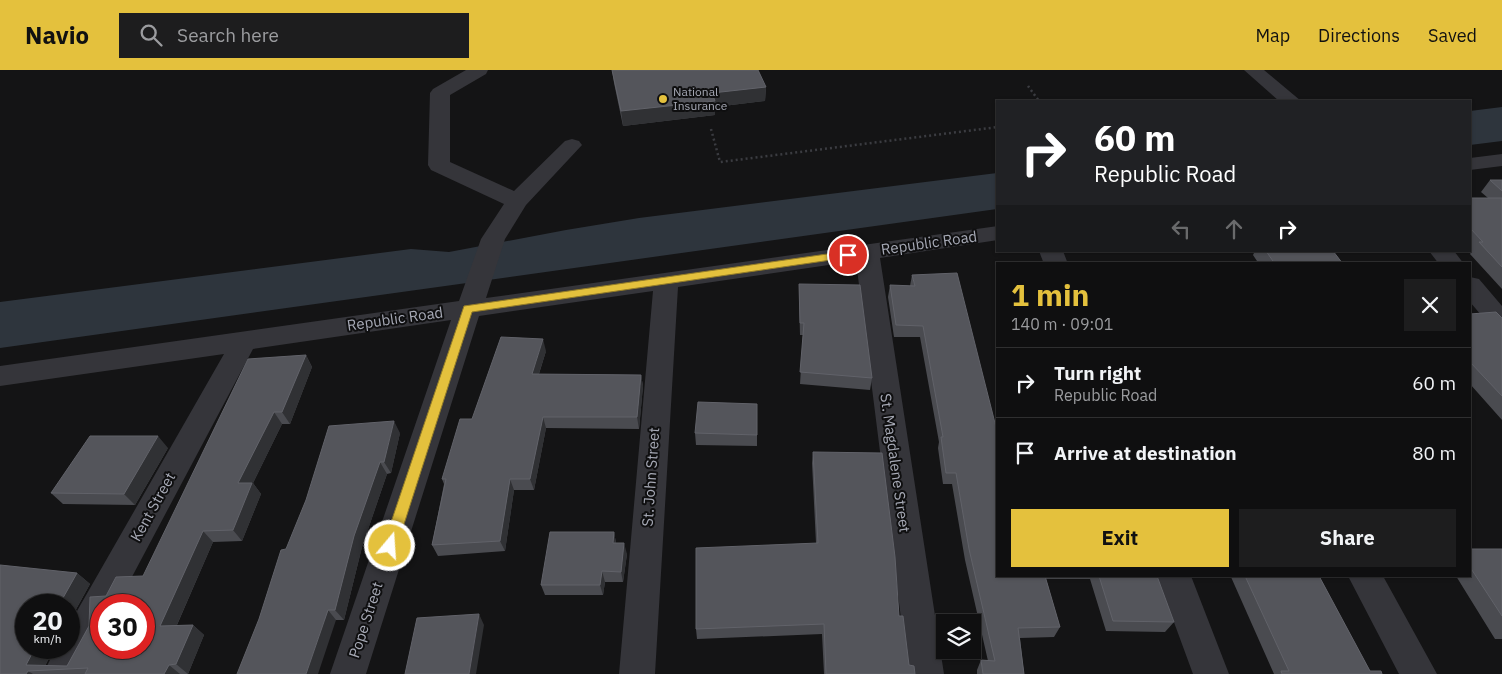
<!DOCTYPE html>
<html lang="en">
<head>
<meta charset="utf-8">
<style>
	body { margin:0; font-family:"IBM Plex Sans",sans-serif; background:#1d1d1e; color:#f1f3f6; height:100vh; display:flex; flex-direction:column; font-size:19px; white-space:nowrap }
	* { box-sizing:border-box; margin:0 }
	p { font-size:16px; color:#9b9c9f }
	.icon { flex:none; width:28px; height:28px; fill:none; stroke:currentColor; stroke-width:2; stroke-linecap:round; stroke-linejoin:round }
	.map { position:relative; flex:1; overflow:hidden }
	.side { position:absolute; left:996px; top:192px; width:475px; height:315px; display:flex; flex-direction:column; background:#0f0f10; border-radius:0px; box-shadow:0 1px 4px #0004,0 0 0 1px #2f2f30 }
	.side>* { flex:none }
	.guide { position:absolute; left:996px; top:30px; width:475px; height:152px; border-radius:0px; box-shadow:0 1px 4px #0004,0 0 0 1px #2f2f30; background:#202124; color:#fff; overflow:hidden }
	.tools { position:absolute; left:936px; top:544px; display:grid; gap:10px }
	.tools a { display:grid; place-items:center; width:45px; height:45px; border-radius:0px; background:#0f0f10; box-shadow:0 1px 4px #0004,0 0 0 1px #2f2f30; font-size:25px }
	.speed { position:absolute; left:15px; top:524px; display:flex; gap:10px; font-size:25px; font-weight:700; text-align:center }
	.speed>* { display:grid; place-content:center; width:65px; height:65px; border-radius:50%; background:#0f0f10; box-shadow:0 1px 4px #0004,0 0 0 1px #2f2f30; line-height:1 }
	.speed small { font-size:12px; font-weight:400 }
	.speed .limit { border:8px solid #d22; background:#fff; color:#111 }
	.pin { position:absolute; display:grid; place-items:center; width:42px; height:42px; color:#fff; margin:-21px; border:2px solid #fff; border-radius:50%; box-shadow:0 1px 5px #0007 }
	.me { position:absolute; width:55px; margin:-28px; rotate:18deg; stroke-linejoin:round; filter:drop-shadow(0 0 4px #0008) }
	.turn { display:flex; align-items:center; gap:18px; height:105px; padding:0 15px; font-size:22px }
	.turn .icon { width:65px; height:65px; stroke-width:2.5 }
	.turn b { display:block; font-size:35px; line-height:42px }
	.lanes { display:flex; align-items:center; height:48px; padding:0 15px; background:#0003; justify-content:center; gap:25px; direction:ltr }
	.lanes .off { opacity:.35 }
	.round { display:grid; place-items:center; flex:none; width:52px; height:52px; border-radius:0px; background:#1d1d1e }
	.headline { display:flex; align-items:center; justify-content:space-between; height:85px; padding:0 15px }
	h1 { font-size:30px; font-weight:800; line-height:38px; color:#e4c13d }
	.primary-button { display:flex; gap:10px; margin-top:auto; padding:10px 15px }
	.primary-button a { flex:1; height:58px; border-radius:0px; background:#e4c13d; color:#111; font-size:20px; font-weight:800; line-height:58px; text-align:center }
	.primary-button a+a { background:#1d1d1e; color:#f1f3f6 }
	ul { padding:0; list-style:none }
	li { display:flex; align-items:center; gap:15px; height:70px; padding:0 15px; border-top:1px solid #2f2f30 }
	li div { flex:1 }
	li b { display:block; font-size:19px }
	li em { font-style:normal }
	header { display:flex; align-items:center; gap:30px; box-sizing:border-box; height:70px; padding:0 25px; background:#e4c13d; color:#111 }
	header strong { font-size:24px }
	nav { display:flex; gap:28px; margin-inline-start:auto; font-size:18px }
	.search { width:350px; height:45px; background:#1d1d1e; display:flex; align-items:center; gap:12px; box-sizing:border-box; padding:0 18px; border-radius:0px; color:#9b9c9f; font-size:19px }
	.map>svg:first-child { display:block }
</style>
</head>
<body>
<header>
<strong>Navio</strong>
<div class="search"><svg class="icon" aria-label="search" viewBox="0 0 24 24"><circle cx="10" cy="10" r="6"/><path d="M15 15l6 6"/></svg>Search here</div>
<nav><a>Map</a><a>Directions</a><a>Saved</a></nav>
</header>
<div class="map">
<svg width="1502" height="604" viewBox="0 0 1502 604">
	<rect width="100%" height="100%" fill="#141415"/>
	<path fill="#2e353d" d="M1502,37V71L1470,75V41Z
		M997,103V139L0,278V232L411,179L449,182L566,160L639,148Z"/>
	<g fill="none" stroke-linecap="round" stroke-linejoin="round">
		<path stroke="#3b3c41" stroke-width="2.5" stroke-dasharray="2 3" stroke-linecap="butt" d="M1028,16L1039,31
			M711,59L720,92L998,57"/>
		<path fill="#35353a" fill-rule="evenodd" d="M466,0H488L486,4L450,25V92L514,121L565,71L572,69L579,71L582,75L526,135L505,169L486,228L998,156V170L880,188L944,604H908L856,191L678,217L655,604H619L653,221L479,246L366,604H330L451,250L253,279L117,535H101V565L81,604H43L56,578H69V555L224,284L0,316V296L459,231L481,169L504,134L431,100L428,95L430,23L433,19Z
			M1244,0H1264L1301,31H1279Z
			M1502,84V96L1470,100V88Z
			M1039,181H1063L1068,194H1044Z
			M1429,181H1454L1464,194H1439Z
			M1470,207L1479,209L1502,236V262L1493,259L1470,232Z
			M1157,506H1191L1229,604H1193Z
			M1348,506H1383L1437,604H1399Z"/>
	</g>
	<path fill="#4a4b50" d="M612,0L766,17L765,31L715,37V45L623,56L614,13Z
		M1490,110H1502V219L1470,184L1472,181L1470,179V128H1488L1481,122Z
		M1255,181H1333L1343,194H1259L1253,185Z
		M912,205L998,506H1157L1174,552L1165,562L1106,561L1090,509H1046L1060,557L1054,567L1020,568L1024,604H977V600L981,590L988,591L965,490L952,414H943L938,378L939,372L920,267H894L888,227L890,215L910,216Z
		M799,214L872,308L870,320L800,314L803,265H800L799,226Z
		M1470,244L1502,248V350L1470,314Z
		M546,281L539,304L641,305L643,316L639,359L546,358L534,420H514L505,481L438,486L432,475L444,414L442,409Z
		M306,285L312,297L290,354H282L253,413L261,424L242,471L213,472L177,555H193L204,565L188,604H0L77,503L90,514L69,552V535L26,578H54L45,596H67L106,526L143,506Z
		M757,334V376L696,375L695,363Z
		M400,363L391,403L387,404L362,477L344,550H336L259,549Z
		M168,378L135,435L63,434L51,423Z
		M813,382L899,546L909,595L915,604H824L822,564L697,569L696,559L816,473L812,393Z
		M614,462L616,473L627,484L623,512H605L603,525H545L541,515Z
		M1470,479H1502V569H1495L1456,506H1470Z
		M1232,506H1319L1370,601L1382,604H1274L1231,507Z"/>
	<path fill="#303134" d="M766,17L765,31L715,37V45L623,56L621,41L712,23Z
		M543,269L546,281L535,316L532,304Z
		M306,285L312,297L290,354L282,342Z
		M641,305L643,316L639,359L637,347Z
		M274,342L282,354L253,413L261,424L242,471L233,460L238,413Z
		M543,347L546,358L534,420L530,409Z
		M394,351L400,363L391,403L384,392Z
		M158,366L168,378L135,435L124,424Z
		M380,392L387,404L362,477L344,550L335,540L354,466Z
		M510,409L514,420L505,481L500,471Z
		M203,461L213,472L172,566L160,556Z
		M614,462L616,473H613Z
		M624,473L627,484L623,512L621,502Z
		M602,501L605,512L603,525L600,515Z
		M77,503L90,514L69,552V535H59Z
		M328,540L336,550L318,604H306Z
		M479,544L484,555L476,604H469Z
		M193,555L204,565L188,604L176,594Z
		M35,578H54L43,600L26,595Z
		M169,595L180,604H164Z
		M28,601L33,604H26Z"/>
	<path fill="#54555b" stroke="#616269" fill-rule="evenodd" d="M612,0H758L766,17L712,23L715,31L621,41Z
		M1490,110H1502V121Z
		M1470,128H1502V197L1479,172H1483L1470,158Z
		M1266,181H1333L1343,194H1275Z
		M957,203L998,365V506H1045L1060,557L1018,558L1024,604H983L981,590L995,591L969,479L956,403H946L941,367H943L923,256L896,255L890,215L915,216L912,205Z
		M799,214L860,215L872,308L800,302L804,253H800Z
		M1496,242L1502,248V326L1470,292V244Z
		M501,267L543,269L532,304L641,305L637,347H543L530,409H510L500,471L432,475L446,409H442L460,349H472Z
		M306,285L282,342H274L238,413H252L233,460L203,461L160,556L193,555L176,594L169,595L164,604H85L88,598L28,601L26,604H0V495L77,503L59,535H26V578H35L26,595L67,596L89,556L90,527L106,526L116,507L143,506L248,289ZM101,535H144V578H101Z
		M698,332L757,334V365L695,363Z
		M394,351L384,392H380L354,466L335,540H328L306,604H237L259,549L281,480L286,479L306,430L329,356Z
		M90,366H158L124,424L51,423Z
		M813,382L882,383L895,487L899,546H903L909,595L914,596L915,604H826L824,554L696,559V478L818,473Z
		M550,462H614L613,473H624L621,502L602,501L600,515H541Z
		M1470,479H1502V546L1470,497Z
		M1099,506H1157L1174,552L1113,551Z
		M1245,506H1319L1370,601H1381L1382,604H1282L1281,601H1289Z
		M479,544L469,604H405L417,548Z"/>
	<path fill="#e4c13d" stroke="#947d28" d="M848,181L853,185L852,187L472,242L397,476L395,480L390,482L385,480L383,476L464,236Z"/>
	<circle fill="#e4c13d" stroke="#0f0f10" stroke-width="2" cx="663" cy="29" r="5"/>
	<g text-anchor="middle" stroke-width="4" stroke-linejoin="round" paint-order="stroke">
		<g font-size="12" fill="#a6a9b5" stroke="#0f0f10" text-anchor="start">
			<text x="673" y="26">National<tspan x="673" dy="14">Insurance</tspan></text>
		</g>
		<g font-size="15" fill="#a6a9b5" stroke="#0f0f10">
			<text transform="translate(929 173) rotate(-8)" y="5">Republic Road</text>
			<text transform="translate(395 249) rotate(-8)" y="5">Republic Road</text>
			<text transform="translate(895 393) rotate(82)" y="5">St. Magdalene Street</text>
			<text transform="translate(651 407) rotate(-86)" y="5">St. John Street</text>
			<text transform="translate(153 437) rotate(-61)" y="5">Kent Street</text>
			<text transform="translate(366 550) rotate(-72)" y="5">Pope Street</text>
		</g>
	</g>
</svg>
<div class="tools">
<a><svg class="icon" aria-label="layers" viewBox="0 0 24 24"><path d="M12 4l9 5-9 5-9-5zM3 14l9 5 9-5"/></svg></a>
</div>
<div class="speed"><div>20<small>km/h</small></div><div class="limit">30</div></div>
<div class="pin" style="left:848px;top:185px;background:#d93025"><svg class="icon" aria-label="arrive" viewBox="0 0 24 24"><path d="M6 21V4h12l-3 4 3 4H6"/></svg></div>
<svg class="me" style="left:390px;top:476px" viewBox="-20 -20 40 40"><circle r="17" fill="#e4c13d" stroke="#fff" stroke-width="3"/><path d="M0-11L8 9 0 5-8 9z" fill="#fff"/></svg>
<div class="guide">
<div class="turn"><svg class="icon" aria-label="right" viewBox="0 0 24 24"><path d="M7 20v-9h11M14 6l5 5-5 5"/></svg><div><b>60 m</b>Republic Road</div></div>
<div class="lanes"><svg class="icon off" aria-label="left" viewBox="0 0 24 24"><path d="M17 20v-9H6M10 6l-5 5 5 5"/></svg><svg class="icon off" aria-label="ahead" viewBox="0 0 24 24"><path d="M12 20V5M6 11l6-6 6 6"/></svg><svg class="icon" aria-label="right" viewBox="0 0 24 24"><path d="M7 20v-9h11M14 6l5 5-5 5"/></svg></div>
</div>
<section class="side">
<div class="headline"><div><h1>1 min</h1><p>140 m · 09:01</p></div><a class="round"><svg class="icon" aria-label="close" viewBox="0 0 24 24"><path d="M6 6l12 12M18 6L6 18"/></svg></a></div>
<ul>
<li><svg class="icon" aria-label="right" viewBox="0 0 24 24"><path d="M7 20v-9h11M14 6l5 5-5 5"/></svg><div><b>Turn right</b><p>Republic Road</p></div><em>60 m</em></li>
<li><svg class="icon" aria-label="arrive" viewBox="0 0 24 24"><path d="M6 21V4h12l-3 4 3 4H6"/></svg><div><b>Arrive at destination</b></div><em>80 m</em></li>
</ul>
<div class="primary-button"><a>Exit</a><a>Share</a></div>
</section>
</div>
</body>
</html>
